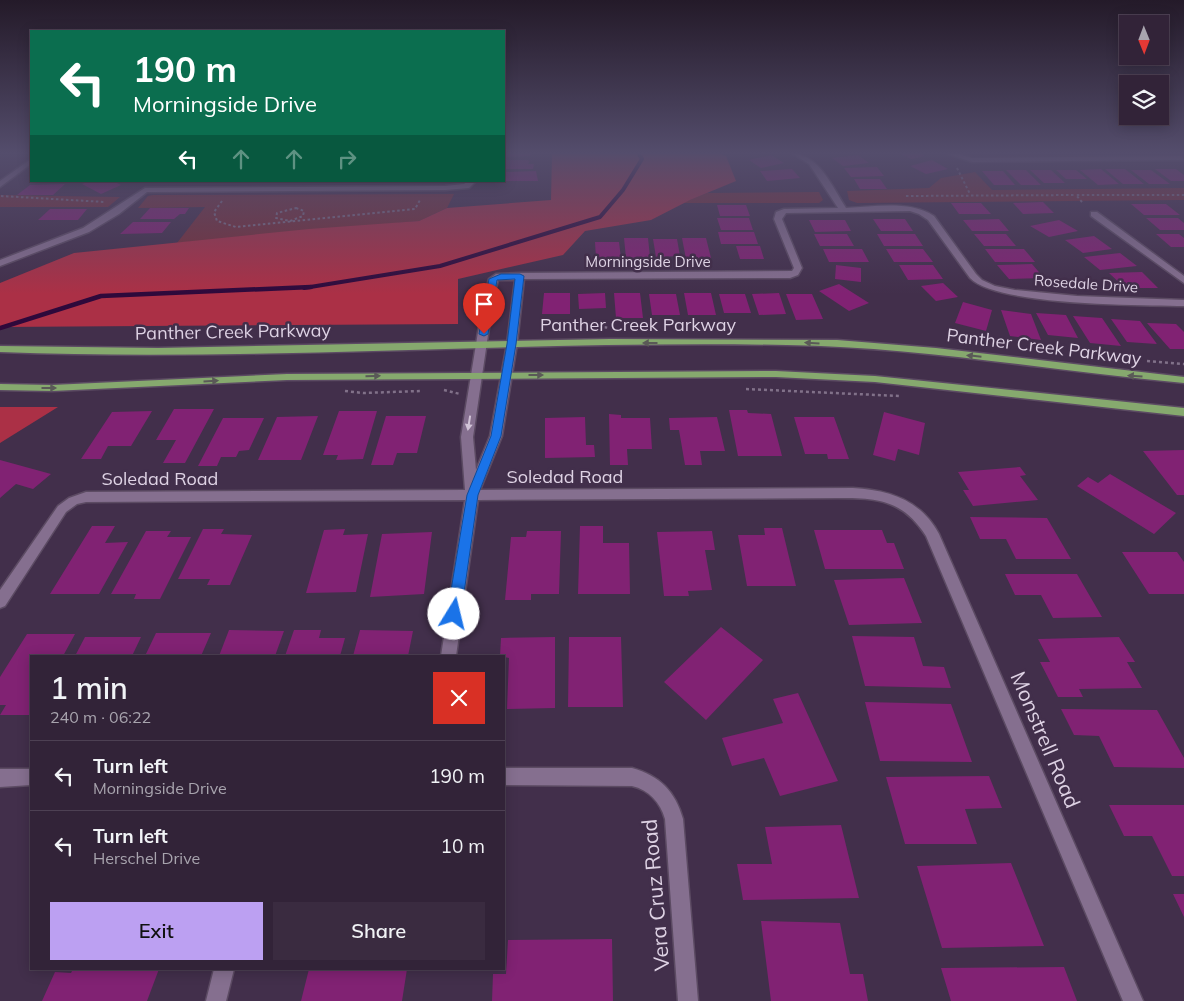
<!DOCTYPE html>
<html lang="en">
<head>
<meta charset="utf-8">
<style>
	body { margin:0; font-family:Mulish,sans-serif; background:#3a2b40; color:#f1f3f6; height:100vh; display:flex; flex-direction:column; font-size:19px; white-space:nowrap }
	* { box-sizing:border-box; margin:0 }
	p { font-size:16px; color:#a8a4ae }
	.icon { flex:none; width:28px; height:28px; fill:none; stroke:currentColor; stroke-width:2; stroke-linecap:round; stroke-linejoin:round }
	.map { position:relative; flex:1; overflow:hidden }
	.details { position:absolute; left:30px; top:655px; width:475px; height:315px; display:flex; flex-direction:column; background:#322338; border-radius:0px; box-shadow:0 2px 12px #0003,0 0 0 1px #4d4053 }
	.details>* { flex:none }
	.hud { position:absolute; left:30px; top:30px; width:475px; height:152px; border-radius:0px; box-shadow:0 2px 12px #0003,0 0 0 1px #4d4053; background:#0b6e4f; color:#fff; overflow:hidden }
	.needle { width:32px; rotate:179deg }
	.tools { position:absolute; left:1119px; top:15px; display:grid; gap:10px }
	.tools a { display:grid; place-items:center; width:50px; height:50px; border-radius:0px; background:#322338; box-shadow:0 2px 12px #0003,0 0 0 1px #4d4053; font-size:25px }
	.pin { position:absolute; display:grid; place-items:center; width:42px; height:42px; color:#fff; margin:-51px -21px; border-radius:50% 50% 50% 0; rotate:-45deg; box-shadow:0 0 5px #0007 }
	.pin .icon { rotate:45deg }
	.me { position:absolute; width:55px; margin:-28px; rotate:9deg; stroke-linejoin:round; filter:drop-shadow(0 0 4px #0008) }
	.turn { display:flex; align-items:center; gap:18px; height:105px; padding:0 20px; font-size:22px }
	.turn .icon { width:65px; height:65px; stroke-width:2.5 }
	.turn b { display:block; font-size:35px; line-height:42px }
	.lanes { display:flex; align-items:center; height:48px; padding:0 20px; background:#0003; justify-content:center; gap:25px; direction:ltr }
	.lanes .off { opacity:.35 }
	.round { display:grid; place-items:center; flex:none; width:52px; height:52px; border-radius:0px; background:#3a2b40 }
	.head { display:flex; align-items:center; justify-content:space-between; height:85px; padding:0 20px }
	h1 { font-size:30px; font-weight:600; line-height:38px }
	.action { display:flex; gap:10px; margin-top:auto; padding:10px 20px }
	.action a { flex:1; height:58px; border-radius:0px; background:#bca0f2; color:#111; font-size:20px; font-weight:600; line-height:58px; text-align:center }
	.action a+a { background:#3a2b40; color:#f1f3f6 }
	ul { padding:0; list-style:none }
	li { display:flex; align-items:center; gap:15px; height:70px; padding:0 20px; border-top:1px solid #4d4053 }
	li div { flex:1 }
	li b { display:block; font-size:19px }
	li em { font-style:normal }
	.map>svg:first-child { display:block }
</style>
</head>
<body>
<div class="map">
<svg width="1184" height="1001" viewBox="0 0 1184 1001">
	<rect width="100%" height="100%" fill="#422f4b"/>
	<path fill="#782e38" d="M975,172L992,190L1184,188V200L857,203L849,200L847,191L929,188L941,178Z
		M819,192L823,200L819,203H682L707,193Z
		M454,194L447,208L419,221L177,243L205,207L138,208L148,196L153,195Z
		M0,195L120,197L108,207H0Z"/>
	<path fill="#ab3046" d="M552,154H721L726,156L736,181L690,200L651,220L585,231L563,255L458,279V324L0,327V283L74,253L309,229L419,221L447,208L551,200Z
		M0,407H58L0,443Z"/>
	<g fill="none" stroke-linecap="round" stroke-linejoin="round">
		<path stroke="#2e093b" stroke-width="4" d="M304,288L440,266L600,217L623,190L642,159L639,154"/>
		<path stroke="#2e093b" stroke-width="4.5" d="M0,328L101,296L311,287"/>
	</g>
	<path fill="#812273" d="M504,154H531L530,156L504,157Z
		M901,154H922L925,156L911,159Z
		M771,155L784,163L761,168L749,160Z
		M858,155L869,163L843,166L832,158Z
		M504,160H528L530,161L528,164H534L533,169H504Z
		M932,160L948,169L926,174L910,166Z
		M877,167L884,176L851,177L844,168Z
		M792,169L800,178L767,181L760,171Z
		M1101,169L1119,184L1098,185L1080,170Z
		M1105,169H1125L1144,184H1123Z
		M1155,169H1176L1184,175V181H1171Z
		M1006,170H1026L1041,185H1021Z
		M1030,170H1051L1065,183H1044Z
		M1056,170H1076L1087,179H1066Z
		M1131,170H1151L1170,184H1149Z
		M536,171L538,181H504V172Z
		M982,171H1003L1015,185H994Z
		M854,179H880L887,189H860Z
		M90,181H113L121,185L101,194L82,184Z
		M65,184L53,195H17L30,185Z
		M1043,202L1054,213L1023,214L1013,203Z
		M951,203H981L991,214H959Z
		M1131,204H1166L1180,215H1144Z
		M717,205H746L750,216H720Z
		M150,208H189L185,214H180L174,219H140Z
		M50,209H87L78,220H38Z
		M717,218H749L753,230H721Z
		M1146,218H1178L1184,223V230H1160Z
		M873,219H905L913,231H881Z
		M999,219L1009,231H972L963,220Z
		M809,220H845L851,231L815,232Z
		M1059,220L1078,231L1049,237L1030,226Z
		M133,222H171L162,233L120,234Z
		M718,232H754L758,244H721Z
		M814,234H847L854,246H820Z
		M877,234H915L923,246H884Z
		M974,234H1006L1016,246H984Z
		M1156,234H1179L1184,238V247H1171Z
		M1094,236L1112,249L1083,253L1065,240Z
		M624,238H648L650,257L626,258Z
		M682,238H706L711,258L686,259Z
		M653,239H677L680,256L656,257Z
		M595,242H619L621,258H596Z
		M736,246H760L764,259H740Z
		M823,249H862L869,262H829Z
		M886,249H923L933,262H894Z
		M985,249H1024L1035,262H995Z
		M1120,253L1137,266L1100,270L1084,257Z
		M1032,264L1044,278L1009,279L997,265Z
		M836,265L861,268V282L835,279Z
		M899,265H933L943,279L908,280Z
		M1142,272L1158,288H1125L1109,273Z
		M943,283L958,297L936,301L921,286Z
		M839,284L869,303L849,311L819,291Z
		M544,293H570V314H542Z
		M605,293L606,308L579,309L578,294Z
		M614,293H640L643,318H616Z
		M684,293H711L716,315H688Z
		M779,293L786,314L759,315L752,294Z
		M649,294H676L680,315H652Z
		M719,294H745L751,313H724Z
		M786,294H812L823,319L796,320Z
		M963,302L992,310L986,331L955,323Z
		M1001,310L1031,314L1041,340L1010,336Z
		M1036,313L1066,315L1078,338L1048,335Z
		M1073,316L1102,318L1121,346L1090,343Z
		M1111,319L1140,321L1157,344L1127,342Z
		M1147,323L1176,324L1184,332V349H1170Z
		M174,409H214L185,463H163L176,440H156Z
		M729,410H747L748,413L771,414L782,456H738Z
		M152,411L131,446H108L101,459H81L112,412Z
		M339,411H377L363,459L336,460L338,455H323Z
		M884,412L925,423L919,455L898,449L895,461L873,455Z
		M609,414L621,415V418H650L652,449H627L628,465H610Z
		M318,416L301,460H258L277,417Z
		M386,416H426L417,453H397L393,465H371Z
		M585,417L586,445H594L595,457L545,458V418Z
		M717,417L725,451H700L702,465H685L679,430H670L669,418Z
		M794,417H834L849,459H828L827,454H805Z
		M223,418H264L249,450L239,451L236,457H221L217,466H198Z
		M1184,450V495H1177L1143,451Z
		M0,460L51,474L33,489L16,484L0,498Z
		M1020,467L1026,475L1020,476L1038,500L973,506L963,490H969L958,472Z
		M1110,474L1176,513L1154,534L1077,486L1088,477L1098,483Z
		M970,517L1047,518L1071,559H1016L1006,539H980Z
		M92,526H115L105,543L128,542L99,594H50Z
		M580,526H603V543H629L630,594H578Z
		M764,528H782L796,586H747L738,535H765Z
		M203,529H224L221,534L252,535L230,585H207L210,579H178Z
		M345,529L343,535L368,534L356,592L306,593L324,530Z
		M814,530H882L887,543H894L904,569H825Z
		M146,531H171L167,537H191L160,599H134L136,594H111Z
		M527,531H561L559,594H531V600H505L511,537H526Z
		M712,531L715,550H705L712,590L688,591L689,596H664L657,532Z
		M432,532L424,594L370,597L382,534Z
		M1122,552H1177L1184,562V594H1149Z
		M1005,574H1077L1102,617L1053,618L1041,595H1015Z
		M904,578L922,623L849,625L834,580Z
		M721,627L763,660L706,720L664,682Z
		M229,630L284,631L275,656H219Z
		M294,630H321L319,638H345L340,656H285Z
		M360,630L413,631L408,656H353Z
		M156,633H211L201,656H145Z
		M27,634H75L63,656H31V711L29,715H0L6,705H0V677Z
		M852,636L914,637L923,666L944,667L951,688L865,686Z
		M85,637H141L132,656H75Z
		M555,637V708L507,709L509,658L500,656L501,638Z
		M569,637H621L623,707H568Z
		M1119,637L1135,662H1127L1142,688L1079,689L1083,697H1058L1040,662H1050L1038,639Z
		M798,693L838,781L780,796L764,758L732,766L722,738L783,723L773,699Z
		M865,702L951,704L972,762L880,761Z
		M1061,709L1157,710L1184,758V768L1114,767L1099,736L1074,735Z
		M989,776L1002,808L965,809L977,844H905L886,777Z
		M1109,805H1184V876H1172L1152,836H1124Z
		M841,825L859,898L743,900L737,864H772L765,827Z
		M1011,863L1044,946L942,948L917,866Z
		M1173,894H1184V917Z
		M761,921L840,923L850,974H863L868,1001H771Z
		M612,939L613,1001H492L493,974H506L508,940Z
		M1064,967L1077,1001H951L941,968Z
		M73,969H159L147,1001H42L55,972L71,973Z
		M309,969H407L402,1001H301Z"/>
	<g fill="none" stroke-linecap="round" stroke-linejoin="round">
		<defs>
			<path id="minor" d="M793,154C819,154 833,188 846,208C874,207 909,200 934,216L976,274L982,280L995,286L1015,290L1077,296L1184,300V306C1141,305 997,306 970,278L928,220L919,214L910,211L786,213L782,219L802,268L798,275L790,278L524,279L517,344L502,436L480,490L853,488C889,490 921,500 939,534L1143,1001H1123L926,536C903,500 878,498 838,498L478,500L456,656H441L465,500L86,502L77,504L66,512L5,606L0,608V590L58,506L69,498L86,492L465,490L461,437L483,301L489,279L496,274L520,273L792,271L794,268L774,219L776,212L784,209L838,208L809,164ZM498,280H515L507,344L490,436L476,470L473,437L493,301Z
				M948,154H959L972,158L1182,156L1184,160L972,162Z
				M31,159V164L0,187V181Z
				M468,181H476L469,188L445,190L147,192L119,214L89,232L0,266V260L83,228L145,188L445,186L464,184Z
				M1091,212H1097L1184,276V283L1091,216Z
				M632,768C660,776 675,791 683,819L698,1001H678L665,819C660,802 649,790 632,786L504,785V768Z
				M0,769H31V785L0,787Z
				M214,969H234L226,1001H206Z"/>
			<path id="major" d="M610,339L837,340L936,348L1184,377V383C1052,371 920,347 787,345C524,340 262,362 0,352V346L158,348Z
				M776,371L875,376L1184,408V416L875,382L776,377L287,380L52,391L0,390V384L52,385L287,374Z"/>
		</defs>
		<use href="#minor" stroke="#5c4b63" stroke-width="3"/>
		<use href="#major" stroke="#5c4b63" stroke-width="3"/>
		<path stroke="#817189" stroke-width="2" stroke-dasharray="2.5 2.5" stroke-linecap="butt" d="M957,168L970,194
			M1,196L105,202
			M906,196L1076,195
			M222,201L214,212L217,221L236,227L415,209L420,200
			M1082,202L1076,195H1184
			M296,208L304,211L303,216L290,221L276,218L277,213Z"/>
		<path stroke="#817189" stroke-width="2.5" stroke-dasharray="3 3" stroke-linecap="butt" d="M557,329L580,324L610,328
			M1147,361L1184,364
			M746,389L899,396
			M444,390L460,394
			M345,391L363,393L421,391"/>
		<use href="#minor" fill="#856f8f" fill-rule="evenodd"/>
		<use href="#major" fill="#86a96e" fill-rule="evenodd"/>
	</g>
	<defs><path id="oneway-solid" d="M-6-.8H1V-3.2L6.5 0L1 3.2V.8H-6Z" transform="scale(1.25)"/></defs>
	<g fill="#5a5a57">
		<use href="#oneway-solid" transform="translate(650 343) rotate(180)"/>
		<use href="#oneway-solid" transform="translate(812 343) rotate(-177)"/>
		<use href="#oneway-solid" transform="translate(974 356) rotate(-174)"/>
		<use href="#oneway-solid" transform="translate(536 375)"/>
		<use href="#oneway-solid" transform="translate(373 376) rotate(-1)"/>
		<use href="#oneway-solid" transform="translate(1135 376) rotate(-176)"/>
		<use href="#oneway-solid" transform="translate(211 381) rotate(-3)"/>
		<use href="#oneway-solid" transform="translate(49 388)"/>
	</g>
	<use fill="#d1c3d7" href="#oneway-solid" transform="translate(469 423) rotate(99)"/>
	<linearGradient id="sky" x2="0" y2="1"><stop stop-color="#241a29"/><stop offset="0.52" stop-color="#544d6c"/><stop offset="1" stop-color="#544d6c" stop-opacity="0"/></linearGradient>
	<rect width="1184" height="294" fill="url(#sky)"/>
	<path fill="#1a73e8" stroke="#114b97" d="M501,274H520L524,276L516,344L501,436L478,495L461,614L459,618L454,620L449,618L447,614L467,495L491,436L507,344L515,279L497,280L488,334L484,336L479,334L489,279Z"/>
	<g text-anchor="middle" stroke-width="5" stroke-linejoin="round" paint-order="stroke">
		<g font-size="15" fill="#ded2e4" stroke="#422f4b">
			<text x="648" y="267">Morningside Drive</text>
			<text transform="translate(1086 284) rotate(4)" y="5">Rosedale Drive</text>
		</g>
		<g font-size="18" fill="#ded2e4" stroke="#422f4b">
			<text x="638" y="331">Panther Creek Parkway</text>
			<text transform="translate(233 332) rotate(-1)" y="6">Panther Creek Parkway</text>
			<text transform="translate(1044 347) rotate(7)" y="6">Panther Creek Parkway</text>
			<text x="565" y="483">Soledad Road</text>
			<text x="160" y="485">Soledad Road</text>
		</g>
		<g font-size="21" fill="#ded2e4" stroke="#422f4b">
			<text transform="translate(1045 740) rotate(67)" y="7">Monstrell Road</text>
			<text transform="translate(656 895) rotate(-95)" y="7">Vera Cruz Road</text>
		</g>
	</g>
</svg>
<div class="tools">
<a><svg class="needle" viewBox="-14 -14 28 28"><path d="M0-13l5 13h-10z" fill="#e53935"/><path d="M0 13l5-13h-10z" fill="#a8a4ae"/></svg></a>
<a><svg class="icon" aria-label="layers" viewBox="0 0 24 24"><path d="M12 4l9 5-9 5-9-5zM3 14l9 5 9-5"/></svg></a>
</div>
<div class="pin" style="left:484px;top:334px;background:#d93025"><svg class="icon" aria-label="arrive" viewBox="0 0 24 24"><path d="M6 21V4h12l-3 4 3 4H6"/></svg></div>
<svg class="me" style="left:454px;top:614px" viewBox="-20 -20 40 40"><circle r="19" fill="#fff"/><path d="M0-13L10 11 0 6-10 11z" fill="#1a73e8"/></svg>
<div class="hud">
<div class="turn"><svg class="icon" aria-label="left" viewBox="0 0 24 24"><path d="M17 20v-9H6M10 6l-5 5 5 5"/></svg><div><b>190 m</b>Morningside Drive</div></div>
<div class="lanes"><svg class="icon" aria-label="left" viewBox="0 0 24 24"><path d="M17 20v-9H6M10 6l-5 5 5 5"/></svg><svg class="icon off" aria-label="ahead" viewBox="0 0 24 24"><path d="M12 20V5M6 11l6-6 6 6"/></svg><svg class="icon off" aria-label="ahead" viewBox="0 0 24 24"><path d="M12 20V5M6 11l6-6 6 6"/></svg><svg class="icon off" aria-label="right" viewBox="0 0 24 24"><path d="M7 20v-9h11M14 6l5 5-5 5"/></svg></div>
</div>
<section class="details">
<div class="head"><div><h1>1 min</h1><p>240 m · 06:22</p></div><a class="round" style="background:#d93025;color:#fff"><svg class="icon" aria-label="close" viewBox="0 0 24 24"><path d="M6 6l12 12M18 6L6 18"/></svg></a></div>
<ul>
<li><svg class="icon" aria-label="left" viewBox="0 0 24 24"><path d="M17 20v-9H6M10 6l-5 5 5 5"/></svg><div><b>Turn left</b><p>Morningside Drive</p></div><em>190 m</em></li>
<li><svg class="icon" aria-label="left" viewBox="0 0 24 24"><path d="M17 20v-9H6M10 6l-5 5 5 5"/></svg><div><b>Turn left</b><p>Herschel Drive</p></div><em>10 m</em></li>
</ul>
<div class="action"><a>Exit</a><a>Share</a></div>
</section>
</div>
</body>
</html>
